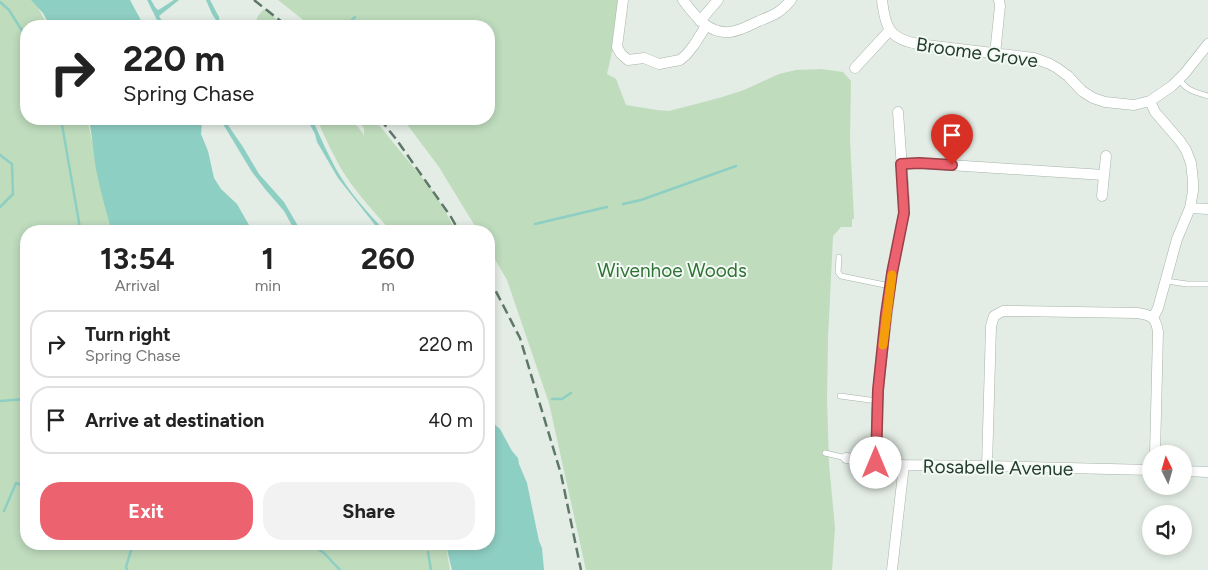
<!DOCTYPE html>
<html lang="en">
<head>
<meta charset="utf-8">
<style>
	body { margin:0; font-family:Figtree,sans-serif; background:#f2f2f2; color:#222; height:100vh; display:flex; flex-direction:column; font-size:19px; white-space:nowrap }
	* { box-sizing:border-box; margin:0 }
	p { font-size:16px; color:#767676 }
	.icon { flex:none; width:28px; height:28px; fill:none; stroke:currentColor; stroke-width:2; stroke-linecap:round; stroke-linejoin:round }
	.map { position:relative; flex:1; overflow:hidden }
	.panel { position:absolute; left:20px; top:225px; width:475px; height:325px; display:flex; flex-direction:column; background:#fff; border-radius:20px; box-shadow:0 2px 8px #0003 }
	.panel>* { flex:none }
	.hud { position:absolute; left:20px; top:20px; width:475px; height:105px; border-radius:20px; box-shadow:0 2px 8px #0003; background:#fff; color:#222; overflow:hidden }
	.needle { width:32px; rotate:355deg }
	.fabs { position:absolute; left:1142px; top:445px; display:grid; gap:10px }
	.fabs a { display:grid; place-items:center; width:50px; height:50px; border-radius:50%; background:#fff; box-shadow:0 2px 8px #0003; font-size:25px }
	.pin { position:absolute; display:grid; place-items:center; width:42px; height:42px; color:#fff; margin:-51px -21px; border-radius:50% 50% 50% 0; rotate:-45deg; box-shadow:0 0 5px #0007 }
	.pin .icon { rotate:45deg }
	.me { position:absolute; width:55px; margin:-28px; rotate:0deg; stroke-linejoin:round; filter:drop-shadow(0 0 4px #0008) }
	.turn { display:flex; align-items:center; gap:18px; height:105px; padding:0 20px; font-size:22px }
	.turn .icon { width:65px; height:65px; stroke-width:2.5 }
	.turn b { display:block; font-size:35px; line-height:42px }
	.eta { display:flex; justify-content:space-evenly; align-items:center; height:85px; text-align:center }
	.eta b { font-size:30px; font-weight:700; line-height:35px }
	.primary-button { display:flex; gap:10px; margin-top:auto; padding:10px 20px }
	.primary-button a { flex:1; height:58px; border-radius:20px; background:#ec626e; color:#fff; font-size:20px; font-weight:700; line-height:58px; text-align:center }
	.primary-button a+a { background:#f2f2f2; color:#222 }
	ul { padding:0; list-style:none }
	li { display:flex; align-items:center; gap:15px; height:68px; margin:0 10px 8px; padding:0 10px; border:2px solid #e0e0e0; border-radius:20px }
	li div { flex:1 }
	li b { display:block; font-size:19px }
	li em { font-style:normal }
	.map>svg:first-child { display:block }
</style>
</head>
<body>
<div class="map">
<svg width="1208" height="570" viewBox="0 0 1208 570">
	<rect width="100%" height="100%" fill="#e3ece5"/>
	<path fill="#bfdcbd" d="M0,0H61L50,26L43,13L38,8L48,26H26V119H87L93,144L89,119L175,231H26V544H481L452,570L446,547L450,570H0Z
		M278,0H621L614,43L607,74L616,79L626,105L657,110L669,111L719,98L744,90L779,74L796,70L821,69L843,72L851,81L850,139L854,219H852V227H841L833,236L828,338L827,399L829,464L835,528L832,570H586L549,403L507,280L489,249V231H478L439,167L403,119H489V26H311Z
		M265,9L284,26H256C256,18 258,14 265,9Z
		M319,119H348L358,127L364,135V128L356,119H374L432,190L441,204L456,231H391C373,211 354,190 340,167C332,152 324,136 318,121Z"/>
	<path fill="#8ecfc3" d="M31,0H130L144,26H50L43,13Z
		M147,0H151L155,7L158,10L160,9L174,0H179L159,16L165,26H160Z
		M206,0H210L219,17L220,26L212,14Z
		M89,119H201L202,122L201,134L208,151L214,178L221,189L237,204L249,225L250,231H112C106,212 101,193 97,174C93,155 93,137 89,119Z
		M220,119H224L232,131L243,147L259,174L284,202L301,231H295L284,211L265,189L252,172Z
		M307,119H315L314,123C321,139 328,154 336,169C349,192 367,212 385,231H381L379,230L338,178L317,142L315,134Z
		M489,408L494,424L500,429L512,451L518,458L519,464L527,483L539,541L542,548L544,570H452L446,544H489Z"/>
	<g fill="none" stroke-linecap="round" stroke-linejoin="round">
		<path stroke="#8ecfc3" stroke-width="2.5" d="M0,2L9,10L26,37
			M346,26L355,17
			M61,119L80,228
			M0,155L12,164L13,194L0,207
			M623,204L641,200L736,166
			M535,224L607,207
			M552,399H562L571,393
			M0,401L26,399
			M4,511L16,483L26,487
			M310,544L324,553L340,570
			M428,552L431,570
			M127,570L126,567L133,544"/>
		<defs>
			<path id="lane" d="M1179,79C1187,91 1195,92 1208,96
				M839,257L838,272L841,276L890,286
				M1166,281L1187,284H1208
				M840,396L877,401
				M825,453L846,458"/>
			<path id="street" d="M623,0L617,47L621,54L628,60L644,58L659,64L680,60L686,55L694,45L706,26
				M683,0C695,16 708,34 730,32C740,31 750,25 759,21C774,15 780,13 791,0
				M882,0C885,27 889,39 918,44L1034,58L1050,64L1057,68L1068,76L1082,91L1093,98L1105,102L1134,105L1150,101L1172,86L1185,73L1208,44
				M700,21L718,0
				M995,54L1000,6L999,0
				M855,68L890,30
				M1150,101L1155,112L1180,141L1186,150L1191,163L1193,181V191L1190,208L1177,239L1158,308L1153,318
				M901,164L919,163L1104,175
				M1102,196L1106,156
				M1190,208L1208,209
				M846,458L904,465L987,466L1151,470
				M876,463L877,412L879,380L892,273L904,213V197L898,112
				M987,466L991,326L994,316L1003,311H1011L1137,313C1151,315 1156,317 1158,332L1155,454
				M1184,471L1208,472
				M892,570L904,465"/>
		</defs>
		<use href="#lane" stroke="#a6b4aa" stroke-width="6"/>
		<use href="#street" stroke="#a6b4aa" stroke-width="11"/>
		<use href="#lane" stroke="#fff" stroke-width="5"/>
		<use href="#street" stroke="#fff" stroke-width="10"/>
		<path stroke="#5e7868" stroke-width="2.5" stroke-dasharray="10 5" stroke-linecap="butt" d="M254,0L287,26
			M380,119L396,139L451,217L459,231
			M489,278L520,338L561,474L581,570"/>
	</g>
	<g fill="none" stroke-linecap="round" stroke-linejoin="round">
		<defs>
			<path id="route" d="M876,463L878,390L886,314L892,273L904,213L901,164L919,163L952,165"/>
		</defs>
		<use href="#route" stroke="#994048" stroke-width="12"/>
		<use href="#route" stroke="#ec626e" stroke-width="9"/>
		<path stroke="#f59e0b" stroke-width="9" d="M883,345L892,275"/>
	</g>
	<g text-anchor="middle" stroke-width="4" stroke-linejoin="round" paint-order="stroke">
		<g font-size="19" fill="#233d2d" stroke="#f3f9f4">
			<text transform="translate(977 52) rotate(8)" y="7">Broome Grove</text>
			<text transform="translate(998 467) rotate(1)" y="7">Rosabelle Avenue</text>
		</g>
		<g font-size="19" fill="#2f7233" stroke="#f3f9f4">
			<text x="672" y="277">Wivenhoe Woods</text>
		</g>
	</g>
</svg>
<div class="fabs">
<a><svg class="needle" viewBox="-14 -14 28 28"><path d="M0-13l5 13h-10z" fill="#e53935"/><path d="M0 13l5-13h-10z" fill="#767676"/></svg></a>
<a><svg class="icon" aria-label="sound" viewBox="0 0 24 24"><path d="M4 9h4l5-4v14l-5-4H4zM17 9q2 3 0 6"/></svg></a>
</div>
<div class="pin" style="left:952px;top:165px;background:#d93025"><svg class="icon" aria-label="arrive" viewBox="0 0 24 24"><path d="M6 21V4h12l-3 4 3 4H6"/></svg></div>
<svg class="me" style="left:876px;top:463px" viewBox="-20 -20 40 40"><circle r="19" fill="#fff"/><path d="M0-13L10 11 0 6-10 11z" fill="#ec626e"/></svg>
<div class="hud">
<div class="turn"><svg class="icon" aria-label="right" viewBox="0 0 24 24"><path d="M7 20v-9h11M14 6l5 5-5 5"/></svg><div><b>220 m</b>Spring Chase</div></div>
</div>
<section class="panel">
<div class="eta">
<div><b>13:54</b><p>Arrival</p></div>
<div><b>1</b><p>min</p></div>
<div><b>260</b><p>m</p></div>
</div>
<ul>
<li><svg class="icon" aria-label="right" viewBox="0 0 24 24"><path d="M7 20v-9h11M14 6l5 5-5 5"/></svg><div><b>Turn right</b><p>Spring Chase</p></div><em>220 m</em></li>
<li><svg class="icon" aria-label="arrive" viewBox="0 0 24 24"><path d="M6 21V4h12l-3 4 3 4H6"/></svg><div><b>Arrive at destination</b></div><em>40 m</em></li>
</ul>
<div class="primary-button"><a>Exit</a><a>Share</a></div>
</section>
</div>
</body>
</html>
